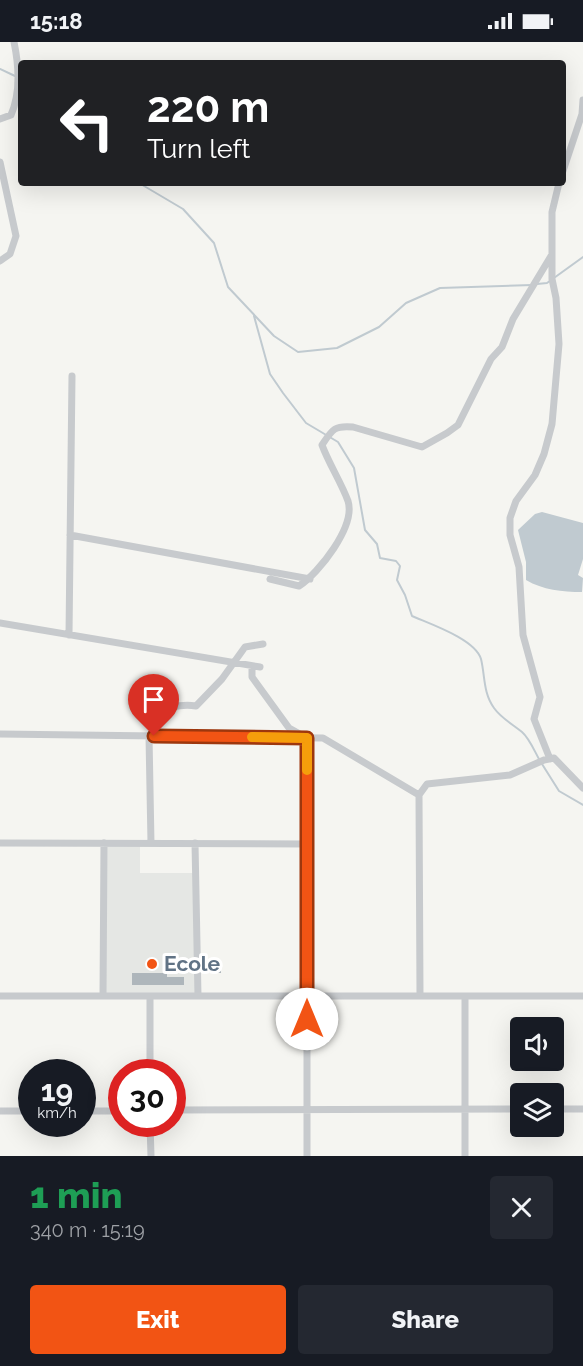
<!DOCTYPE html>
<html lang="en">
<head>
<meta charset="utf-8">
<style>
	body { margin:0; font-family:Raleway,sans-serif; background:#242831; color:#f1f3f6; height:100vh; display:flex; flex-direction:column; font-size:22px; white-space:nowrap }
	* { box-sizing:border-box; margin:0 }
	p { font-size:20px; color:#9ea1a6 }
	.icon { flex:none; width:33px; height:33px; fill:none; stroke:currentColor; stroke-width:2; stroke-linecap:round; stroke-linejoin:round }
	.map { position:relative; height:1114px; overflow:hidden }
	.sheet { display:flex; flex-direction:column; background:#171b24; flex:1 }
	.sheet>* { flex:none }
	.guide { position:absolute; left:18px; top:18px; width:548px; height:126px; border-radius:6px; box-shadow:0 6px 24px #0002; background:#202124; color:#fff; overflow:hidden }
	.fabs { position:absolute; left:510px; top:975px; display:grid; gap:12px }
	.fabs a { display:grid; place-items:center; width:54px; height:54px; border-radius:6px; background:#171b24; box-shadow:0 6px 24px #0002; font-size:30px }
	.speed { position:absolute; left:18px; top:1017px; display:flex; gap:12px; font-size:30px; font-weight:700; text-align:center }
	.speed>* { display:grid; place-content:center; width:78px; height:78px; border-radius:50%; background:#171b24; box-shadow:0 6px 24px #0002; line-height:1 }
	.speed small { font-size:15px; font-weight:400 }
	.speed .limit { border:9px solid #d22; background:#fff; color:#111 }
	.pin { position:absolute; display:grid; place-items:center; width:51px; height:51px; color:#fff; margin:-62px -26px; border-radius:50% 50% 50% 0; rotate:-45deg; box-shadow:0 0 6px #0007 }
	.pin .icon { rotate:45deg }
	.me { position:absolute; width:66px; margin:-33px; rotate:0deg; stroke-linejoin:round; filter:drop-shadow(0 0 4px #0008) }
	.turn { display:flex; align-items:center; gap:21px; height:126px; padding:0 30px; font-size:27px }
	.turn .icon { width:78px; height:78px; stroke-width:2.5 }
	.turn b { display:block; font-size:42px; line-height:51px }
	.round { display:grid; place-items:center; flex:none; width:63px; height:63px; border-radius:6px; background:#242831 }
	.headline { display:flex; align-items:center; justify-content:space-between; height:102px; padding:0 30px }
	h1 { font-size:36px; font-weight:800; line-height:45px; color:#1e9e55 }
	.button { display:flex; gap:12px; margin-top:auto; padding:12px 30px }
	.button a { flex:1; height:69px; border-radius:6px; background:#f25414; color:#fff; font-size:24px; font-weight:800; line-height:69px; text-align:center }
	.button a+a { background:#242831; color:#f1f3f6 }
	.status { display:flex; justify-content:space-between; align-items:center; height:42px; padding:0 30px; background:#171b24; direction:ltr }
	.status svg { height:16px; fill:currentColor }
	.map>svg:first-child { display:block }
</style>
</head>
<body>
<div class="status"><b>15:18</b><svg viewBox="0 0 49 12"><path d="M0 12V9h3v3zM5 12V6h3v6zM10 12V3h3v9zM15 12V0h3v12zM26 1h20v11H26zM47 4h2v5h-2z"/></svg></div>
<div class="map">
<svg width="583" height="1114" viewBox="0 0 583 1114">
	<rect width="100%" height="100%" fill="#f5f5f1"/>
	<path fill="#e5e7e4" d="M104,801H140V831H196L198,954H103Z"/>
	<path fill="#c0cad0" d="M542,470L583,481V517L578,533L583,536L582,550C562,550 543,548 526,538V520L518,488L535,472Z"/>
	<g fill="none" stroke-linecap="round" stroke-linejoin="round">
		<path stroke="#c0cad0" stroke-width="2" d="M0,27L15,34
			M139,141L183,167L214,201L228,245L274,294L298,310L337,306L379,285L406,261L440,246L532,243
			M537,242L547,241L583,215
			M254,274L270,332L283,351L306,381L338,400L354,426L365,488L377,502L380,516L396,519L400,524L397,538L405,553L412,574C430,582 475,597 481,617C485,633 483,651 494,666C501,676 512,682 522,690C529,696 534,708 539,717
			M542,722L559,749L583,763"/>
	</g>
	<path fill="#aeb6bb" d="M206,920H221V931H206Z
		M132,931H167V935H184V943H132Z"/>
	<g fill="none" stroke-linecap="round" stroke-linejoin="round">
		<path stroke="#c7cacd" stroke-width="7" d="M0,77L11,73C21,50 19,24 14,0
			M0,120L16,194L10,212L0,219
			M562,132L582,72L583,58
			M70,493L310,537
			M270,537L299,544C319,531 356,484 348,459C341,440 329,422 322,403C332,388 334,383 353,385L422,405L447,391L458,383L491,317L502,305L513,277L551,214
			M0,581L260,625
			M69,593L72,334
			M252,624V635L289,686L307,696V1114
			M0,692L323,696L419,753
			M149,694L151,801
			M154,694L159,671C171,664 182,662 196,664L222,637L245,605L263,602
			M550,717L534,677L540,655L523,593L519,525L510,493V476L516,459L535,433L544,412L552,382L559,302L556,256L552,237V170L559,141
			M0,801L307,802
			M195,801L198,954
			M0,954H583
			M103,954L104,801
			M150,954V1030
			M420,954L419,753L427,742L510,733L544,718L554,716L583,746
			M554,1067H583
			M172,1068L520,1067
			M0,1069H32
			M82,1069H122
			M150,1082L151,1114
			M465,1114V954"/>
	</g>
	<g fill="none" stroke-linecap="round" stroke-linejoin="round">
		<defs>
			<path id="route" d="M154,694L307,696V977"/>
		</defs>
		<use href="#route" stroke="#9d370d" stroke-width="15"/>
		<use href="#route" stroke="#f25414" stroke-width="10"/>
		<path stroke="#f59e0b" stroke-width="10" d="M252,695L307,696V728"/>
	</g>
	<circle fill="#f25414" stroke="#fff" stroke-width="2" cx="152" cy="922" r="6"/>
	<g text-anchor="middle" stroke-width="6" stroke-linejoin="round" paint-order="stroke">
		<g font-size="21" font-weight="bold" fill="#617385" stroke="#fff" text-anchor="start">
			<text x="164" y="929">Ecole</text>
		</g>
	</g>
</svg>
<div class="fabs">
<a><svg class="icon" aria-label="sound" viewBox="0 0 24 24"><path d="M4 9h4l5-4v14l-5-4H4zM17 9q2 3 0 6"/></svg></a>
<a><svg class="icon" aria-label="layers" viewBox="0 0 24 24"><path d="M12 4l9 5-9 5-9-5zM3 14l9 5 9-5"/></svg></a>
</div>
<div class="speed"><div>19<small>km/h</small></div><div class="limit">30</div></div>
<div class="pin" style="left:154px;top:694px;background:#d93025"><svg class="icon" aria-label="arrive" viewBox="0 0 24 24"><path d="M6 21V4h12l-3 4 3 4H6"/></svg></div>
<svg class="me" style="left:307px;top:977px" viewBox="-20 -20 40 40"><circle r="19" fill="#fff"/><path d="M0-13L10 11 0 6-10 11z" fill="#f25414"/></svg>
<div class="guide">
<div class="turn"><svg class="icon" aria-label="left" viewBox="0 0 24 24"><path d="M17 20v-9H6M10 6l-5 5 5 5"/></svg><div><b>220 m</b>Turn left</div></div>
</div>
</div>
<section class="sheet">
<div class="headline"><div><h1>1 min</h1><p>340 m · 15:19</p></div><a class="round"><svg class="icon" aria-label="close" viewBox="0 0 24 24"><path d="M6 6l12 12M18 6L6 18"/></svg></a></div>
<div class="button"><a>Exit</a><a>Share</a></div>
</section>
</body>
</html>
